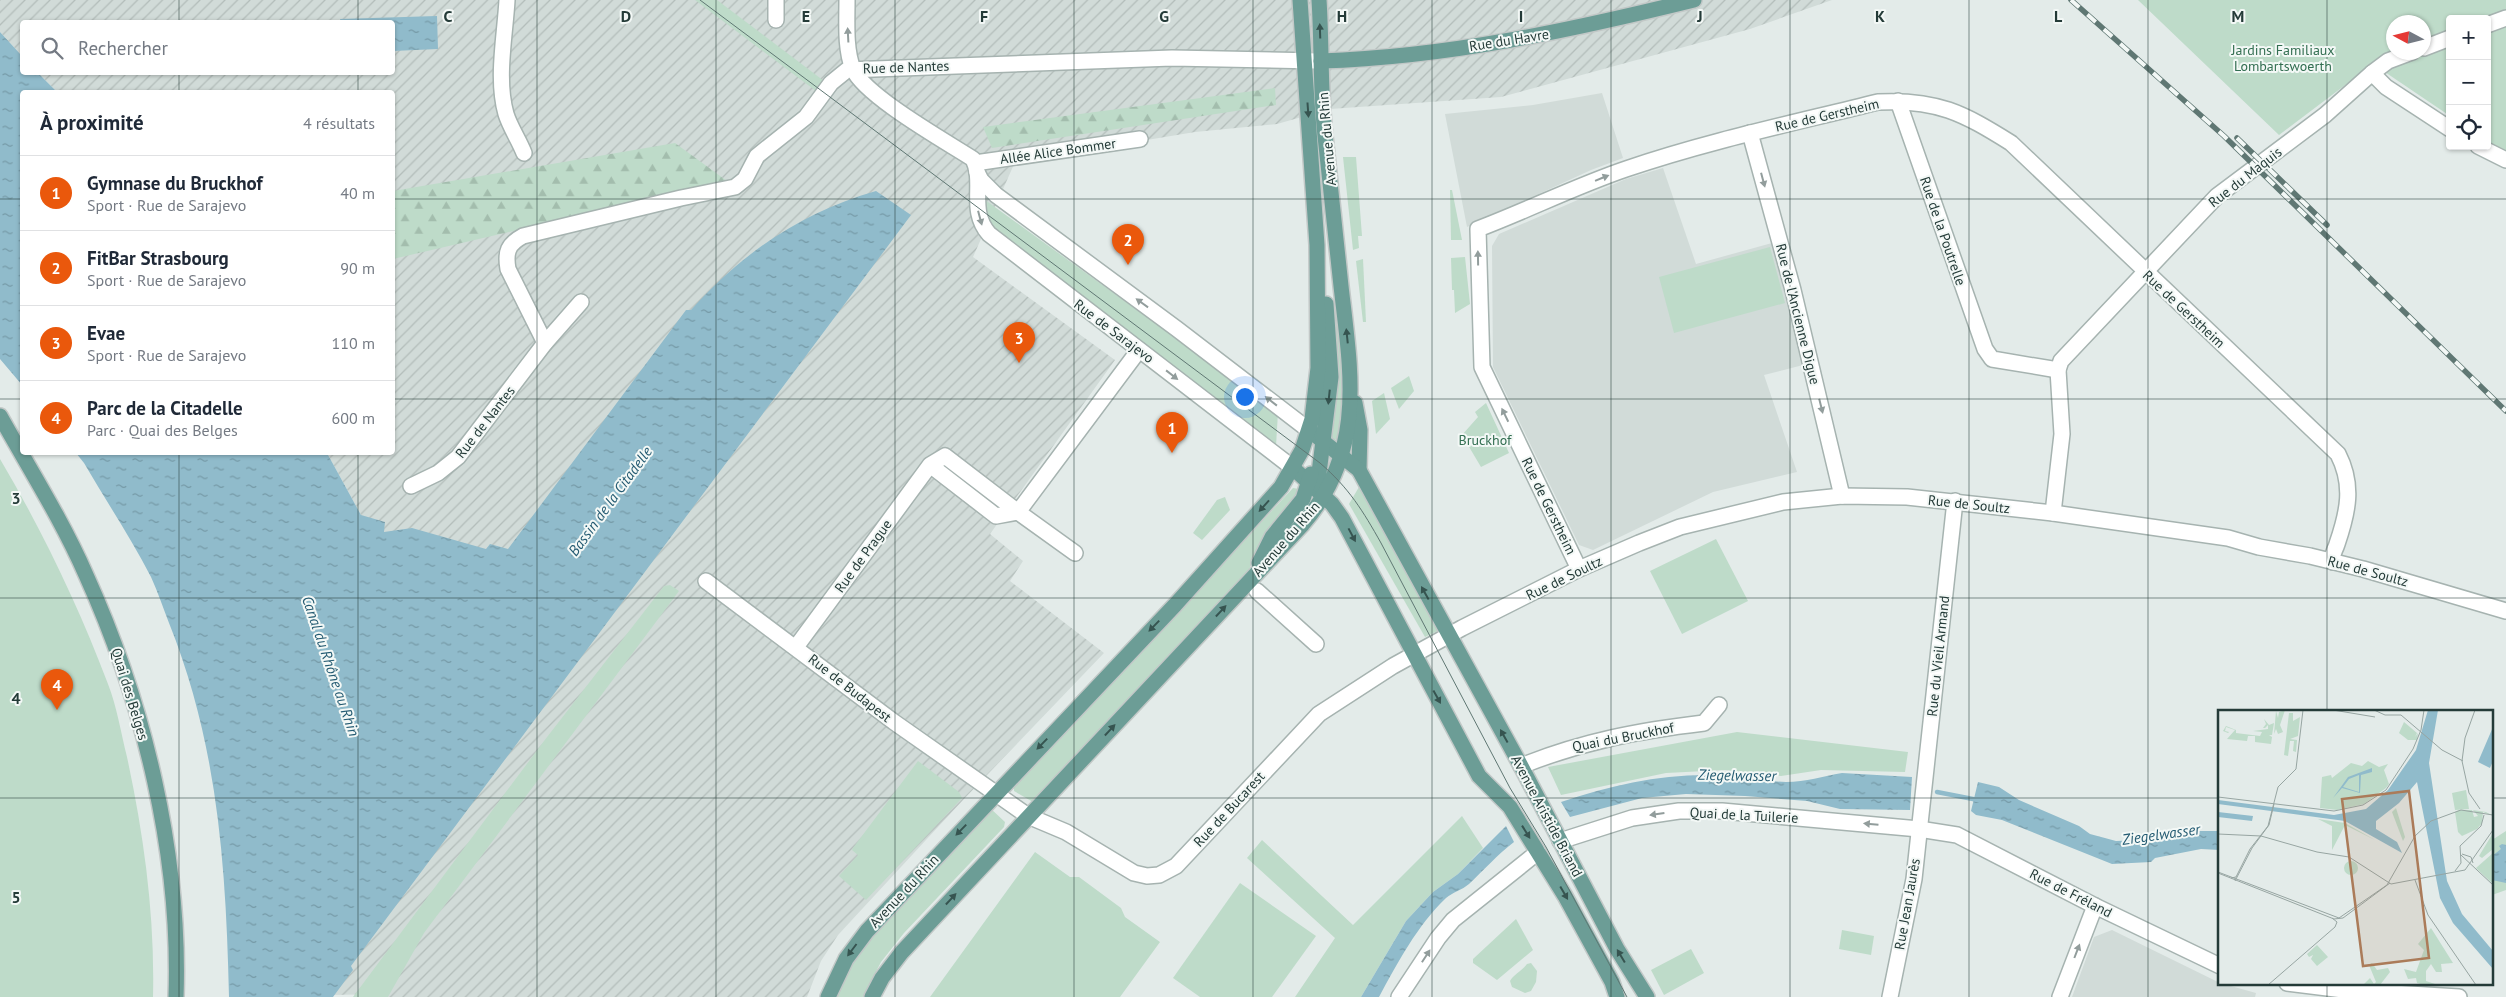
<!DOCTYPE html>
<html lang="fr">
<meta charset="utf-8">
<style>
:root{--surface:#fff;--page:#f2f2f3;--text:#1f2937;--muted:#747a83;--line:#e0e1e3;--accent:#ea580c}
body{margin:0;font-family:"PT Sans",sans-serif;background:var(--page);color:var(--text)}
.controls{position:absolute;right:15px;top:15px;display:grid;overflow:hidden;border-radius:5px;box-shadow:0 1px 4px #0004}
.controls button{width:45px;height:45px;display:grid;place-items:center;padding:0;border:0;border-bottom:1px solid var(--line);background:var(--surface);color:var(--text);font:25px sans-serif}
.compass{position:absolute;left:2386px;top:15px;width:45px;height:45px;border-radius:50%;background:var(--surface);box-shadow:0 1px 4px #0004;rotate:277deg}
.you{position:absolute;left:1244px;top:396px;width:18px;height:18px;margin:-12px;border:4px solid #fff;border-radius:50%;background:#1a73e8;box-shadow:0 0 0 8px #1a73e833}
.badge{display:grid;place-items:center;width:32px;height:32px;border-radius:50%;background:var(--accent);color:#fff;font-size:16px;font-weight:700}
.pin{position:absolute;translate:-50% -41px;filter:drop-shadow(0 1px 2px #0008)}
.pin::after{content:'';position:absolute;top:26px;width:18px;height:15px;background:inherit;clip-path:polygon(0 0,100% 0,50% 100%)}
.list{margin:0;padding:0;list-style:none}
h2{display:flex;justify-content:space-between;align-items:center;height:65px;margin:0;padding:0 20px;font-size:21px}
h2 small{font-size:16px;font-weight:400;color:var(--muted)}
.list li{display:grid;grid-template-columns:32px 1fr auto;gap:15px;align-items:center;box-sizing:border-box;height:75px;padding:0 20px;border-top:1px solid var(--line)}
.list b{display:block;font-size:19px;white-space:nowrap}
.list p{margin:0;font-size:16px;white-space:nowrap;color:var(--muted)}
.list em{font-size:16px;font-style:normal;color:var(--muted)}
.icon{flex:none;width:28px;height:28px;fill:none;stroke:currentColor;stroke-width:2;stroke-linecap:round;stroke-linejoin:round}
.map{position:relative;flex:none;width:2506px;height:997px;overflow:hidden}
.search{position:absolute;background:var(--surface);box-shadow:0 1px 4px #0004;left:20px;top:20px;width:375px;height:55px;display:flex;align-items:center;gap:12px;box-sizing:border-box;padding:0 18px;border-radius:5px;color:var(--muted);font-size:19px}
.panel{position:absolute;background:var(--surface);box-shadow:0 1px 4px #0004;left:20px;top:90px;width:375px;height:365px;border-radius:5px}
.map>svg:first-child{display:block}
.built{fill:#d1dbd8}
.industrial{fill:url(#industrial-furrows)}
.green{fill:#bedbc9;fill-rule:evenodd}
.forest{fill:url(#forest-firs)}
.water{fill:url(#water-ripples)}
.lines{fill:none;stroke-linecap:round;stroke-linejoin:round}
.stream{stroke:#90bbcb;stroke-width:4.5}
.minor-casing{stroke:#a6b3b0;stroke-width:18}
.major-casing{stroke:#c2c8c7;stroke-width:18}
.minor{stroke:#fff;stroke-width:15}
.major{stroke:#6c9d96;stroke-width:15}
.tram{stroke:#5f7773;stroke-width:1}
.rail-casing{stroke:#5f7773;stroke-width:5.5}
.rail{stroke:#f3f8f6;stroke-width:4;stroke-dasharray:11;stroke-linecap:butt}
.oneway{fill:#365450}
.oneway2{fill:#929d9c}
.grid{fill:none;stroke:#243b38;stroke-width:1;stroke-opacity:0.55}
.labels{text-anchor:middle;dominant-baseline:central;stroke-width:4;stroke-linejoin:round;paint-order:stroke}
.street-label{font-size:14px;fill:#243b38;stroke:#f3f8f6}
.park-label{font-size:14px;fill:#326e51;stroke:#f3f8f6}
.water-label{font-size:15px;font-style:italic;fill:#245b72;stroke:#f3f8f6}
.inset-road{fill:none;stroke:#97a5a2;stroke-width:1}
.view{fill:#ab7b59;fill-opacity:0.15;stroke:#ab7b59;stroke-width:2.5}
.inset-edge{fill:none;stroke:#243b38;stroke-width:2.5}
.grid-label{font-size:16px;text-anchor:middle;font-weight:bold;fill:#243b38;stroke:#f3f8f6;stroke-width:4;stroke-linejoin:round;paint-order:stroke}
</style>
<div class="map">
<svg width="2506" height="997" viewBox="0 0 2506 997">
<defs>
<pattern id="industrial-furrows" width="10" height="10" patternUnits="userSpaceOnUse" patternTransform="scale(1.25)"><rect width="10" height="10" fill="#d1dbd8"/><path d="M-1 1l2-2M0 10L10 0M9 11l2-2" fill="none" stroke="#b3bdba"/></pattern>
<pattern id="forest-firs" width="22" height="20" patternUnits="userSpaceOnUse" patternTransform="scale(1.25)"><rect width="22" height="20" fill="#bedbc9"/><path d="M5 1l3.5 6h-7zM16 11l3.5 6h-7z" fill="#a3bdad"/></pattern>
<pattern id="water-ripples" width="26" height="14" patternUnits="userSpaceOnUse" patternTransform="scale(1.25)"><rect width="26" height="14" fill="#90bbcb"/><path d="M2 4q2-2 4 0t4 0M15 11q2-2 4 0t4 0" fill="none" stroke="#7599a6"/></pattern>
</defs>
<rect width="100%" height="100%" fill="#e3ebe9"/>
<g class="built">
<path d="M1602,93L1623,158L1591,170L1467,227L1445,114L1533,105Z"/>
<path d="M1663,168L1696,264L1772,243L1803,365L1764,375L1797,472L1713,492L1593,550L1579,545L1493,367L1492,246L1499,234L1626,179Z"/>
<path d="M2112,930L2220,983L2256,993L2255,997H2072L2094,937Z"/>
</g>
<path class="industrial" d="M0,0H1832L1750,29L1501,97L1330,109L1277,124L1195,132L1015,162L973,257L1115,360L990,534L1023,561L1010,581L1104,653L963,800L838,935L821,961L807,997H385L381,994L333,995L361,515L327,453L392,452V92H57L38,73L392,72V22H22V56L0,32Z"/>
<g class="green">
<path d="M695,0H717L824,81L816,91Z"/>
<path d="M2138,0H2506V152L2487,141V19H2450V116L2373,64L2279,135ZM2394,22H2424V52H2394Z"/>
<path d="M1343,157H1356L1362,236H1358L1359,248L1353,250Z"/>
<path d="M1450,190H1452L1462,240H1451Z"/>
<path d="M981,197L1278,412L1276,446L987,228Z"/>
<path d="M1770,247L1785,303L1674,333L1659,277Z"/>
<path d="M1465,257L1470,304L1455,313L1454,290H1452L1451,258Z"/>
<path d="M1363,259L1366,322H1363L1356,261Z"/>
<path d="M1330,302H1334L1345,389L1338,440L1330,439Z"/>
<path d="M1409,376L1414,391L1399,409L1391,388Z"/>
<path d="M1384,393L1390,419L1376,434L1372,401Z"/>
<path d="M1486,403L1509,453L1481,467L1462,435L1478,417L1475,412Z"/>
<path d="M0,459C42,530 79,607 108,684C117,707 121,733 127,757C144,836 155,916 153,997H0Z"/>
<path d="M1359,487L1444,628L1425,637L1349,504Z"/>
<path d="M1293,488L1299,489L1300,493L1267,536L1247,573L1033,802L1014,791V787Z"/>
<path d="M1225,497L1230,510L1202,540L1193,533L1217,500Z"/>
<path d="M1716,539L1748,601L1682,634L1650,571Z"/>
<path d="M670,585L679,591L424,933L388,997H353L544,741L664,586Z"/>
<path d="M1737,732L1908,752L1905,772L1821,770L1781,776L1725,770L1666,773L1561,795L1548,767Z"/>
<path d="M918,761L959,792L962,798L866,900L839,876L858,855L852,850L853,848Z"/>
<path d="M990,808L1005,822L1004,827L904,933L881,962L863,997H835L845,975L871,935Z"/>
<path d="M1462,816L1483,848L1458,874L1433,892L1406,921L1361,997H1295L1335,938L1247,858L1262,840L1353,925Z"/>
<path d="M2506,831V890L2492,895V840Z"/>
<path d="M1035,852L1070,877H1079L1121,908L1125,917L1160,942L1120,997H930Z"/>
<path d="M1240,883L1316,936L1272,997H1200L1173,978Z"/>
<path d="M1516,919L1533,950L1497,980L1473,963V959Z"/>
<path d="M1842,930L1874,936L1871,955L1839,949Z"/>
<path d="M1691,949L1704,973L1664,995L1651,970Z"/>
<path d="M1531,963L1537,971L1536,982L1531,991L1525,993L1512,987L1510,981C1513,975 1522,971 1527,964Z"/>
</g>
<g class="forest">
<path d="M1275,88L1276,105L992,148L983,127Z"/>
<path d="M675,143L727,181L393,259V191Z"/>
</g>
<g class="water">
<path d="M437,16L438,49L393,51L392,22H341L340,19Z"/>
<path d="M0,32L22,56V72L38,73L57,92H22V385L0,359Z"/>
<path d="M876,191L911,215L351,966L353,970L333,997H229C226,867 218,745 169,623C163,608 158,592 151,577C131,538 106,501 84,463L76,453H327L361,515L385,522L384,532L412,528L486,549L490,544L508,549L686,310H691C742,253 802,212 876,191Z"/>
<path d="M1842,773L1912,777L1910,810L1840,809L1807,801L1745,796L1686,794L1642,798L1570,817L1561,802C1609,786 1656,775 1706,775C1733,775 1759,781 1786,782C1806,782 1823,776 1842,773Z"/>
<path d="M1978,782L1999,787L2019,800L2079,826L2090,834L2116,841L2164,839L2198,831H2220V850L2201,849L2155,858L2151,862L2112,864L2002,820L1976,815L1971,811Z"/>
<path d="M1506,826L1514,842C1497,855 1484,870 1469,884C1462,890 1453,892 1446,898C1417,926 1398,962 1379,997H1361L1406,921L1433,892L1458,874Z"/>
<path d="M2502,844L2506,845V883L2492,880V856L2501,849L2499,846Z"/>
</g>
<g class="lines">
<path class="stream" d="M1937,792L1978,800"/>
<g class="minor-casing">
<g id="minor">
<path d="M507,0C505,36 496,79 506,114C510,127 519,140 524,153"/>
<path d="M776,0V20"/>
<path d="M847,0C847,22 845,49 853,69C865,96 945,141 973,159C985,183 968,210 989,234L1293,468"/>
<path d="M2487,25L2506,18"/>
<path d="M2424,48L2450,38"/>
<path d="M2372,73L2386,87L2450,129"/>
<path d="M1898,101L1985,349L1992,359L2058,370"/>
<path d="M1750,133L1793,290L1842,496"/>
<path d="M2478,146L2506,160"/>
<path d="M975,163L1140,139"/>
<path d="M977,172L981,180L996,195L1177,329L1310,431"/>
<path d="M545,343L508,269C505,252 508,244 523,236L681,198L735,187L745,179L757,156L806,117L831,83L847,70L1172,58L1317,61"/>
<path d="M411,486L438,473L458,457L545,343L581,302"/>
<path d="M2053,513L2062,434L2058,370L2061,361L2217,196L2325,115L2372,73L2388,61L2412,52"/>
<path d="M1075,553L1018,512L1139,350"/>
<path d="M1579,569L1482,367L1478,229C1528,210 1576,186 1626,169C1708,141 1794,123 1878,102C1937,99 1963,113 2011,143L2338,454C2354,485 2348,512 2337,544C2335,551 2331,554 2333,562"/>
<path d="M706,581L894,722L1028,816L1066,832L1134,873L1147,876L1159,875L1176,866L1319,714L1393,666L1462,628L1579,569L1639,543L1680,527L1783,502L1842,496L1907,497L2053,513L2228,538L2259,547L2310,556L2363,569L2506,611"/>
<path d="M1257,591L1316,644"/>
<path d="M796,647L930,465L945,456L1018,512L996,516L930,465"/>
<path d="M1521,766C1584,741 1637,731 1704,723L1719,705"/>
<path d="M1560,841L1632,818L1679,811H1722L1919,829L1957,835L2095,906L2220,966"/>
<path d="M2287,983L2343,990L2459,997"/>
<path d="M1399,997L1438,938L1453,920L1538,852"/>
<path d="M1890,997L1914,879L1955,501"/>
<path d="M2060,997L2095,906"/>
</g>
</g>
<g class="major-casing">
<g id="major">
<path d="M1321,61C1448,57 1572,30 1694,0"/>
<path d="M1355,403L1360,430L1359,470"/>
<path d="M0,416C29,468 62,520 86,575C144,703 181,856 176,997"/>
<path d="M1310,431L1359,470L1521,766L1617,949L1647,997"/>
<path d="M1293,468L1332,504L1342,518L1479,776L1510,807L1565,896L1612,982L1617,997"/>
<path d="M1324,496L1319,473L1331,377L1326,304"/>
<path d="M1259,563L1272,537L1303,499L1311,474"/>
<path d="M828,997L846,959L867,931L1175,605L1281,487L1302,450L1312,419L1318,368L1317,245L1300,0"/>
<path d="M872,997L882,978L902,952L1303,524C1366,450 1351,374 1341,286C1336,236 1330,186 1325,136C1320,91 1322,45 1319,0"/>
</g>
</g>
<use href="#minor" class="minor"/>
<use href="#major" class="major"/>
<path class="tram" d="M700,0L1320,463C1349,488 1363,511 1381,543L1510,788L1546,847L1627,997"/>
<g class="rail-casing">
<g id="rail">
<path d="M2071,0L2224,136L2506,411"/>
<path d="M2237,138L2327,225"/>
</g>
</g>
<use href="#rail" class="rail"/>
</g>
<defs><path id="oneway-solid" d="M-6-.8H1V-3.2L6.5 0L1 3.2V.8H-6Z" transform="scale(1.25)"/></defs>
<g class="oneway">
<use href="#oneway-solid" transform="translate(1320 31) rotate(-92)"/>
<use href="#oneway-solid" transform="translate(1308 110) rotate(86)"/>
<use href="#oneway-solid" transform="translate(1347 336) rotate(-96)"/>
<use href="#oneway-solid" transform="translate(1329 397) rotate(96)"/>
<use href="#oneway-solid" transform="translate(1264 506) rotate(132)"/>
<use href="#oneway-solid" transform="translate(1352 535) rotate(62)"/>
<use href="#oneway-solid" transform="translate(1425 593) rotate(-119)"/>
<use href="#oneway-solid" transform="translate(1221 611) rotate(-47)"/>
<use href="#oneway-solid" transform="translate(1154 626) rotate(134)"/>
<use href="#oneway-solid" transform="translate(1437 697) rotate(61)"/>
<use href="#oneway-solid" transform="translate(1110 730) rotate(-47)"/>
<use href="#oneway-solid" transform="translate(1504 736) rotate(-119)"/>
<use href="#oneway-solid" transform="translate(1042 744) rotate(134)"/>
<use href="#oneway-solid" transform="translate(961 830) rotate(134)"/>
<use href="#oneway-solid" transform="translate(1526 832) rotate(58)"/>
<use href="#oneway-solid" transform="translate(1564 893) rotate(60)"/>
<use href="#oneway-solid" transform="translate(951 899) rotate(-47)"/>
<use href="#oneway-solid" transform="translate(852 950) rotate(127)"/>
<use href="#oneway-solid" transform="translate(1621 956) rotate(-121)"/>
</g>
<g class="oneway2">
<use href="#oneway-solid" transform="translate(848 35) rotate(-93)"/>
<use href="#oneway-solid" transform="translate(1602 178) rotate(-22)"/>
<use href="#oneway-solid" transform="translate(1763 180) rotate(75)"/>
<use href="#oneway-solid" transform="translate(980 218) rotate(75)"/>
<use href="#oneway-solid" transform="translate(1478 258) rotate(-91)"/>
<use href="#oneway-solid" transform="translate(1142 303) rotate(-144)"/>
<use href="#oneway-solid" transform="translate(1172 375) rotate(38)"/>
<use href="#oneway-solid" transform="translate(1271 401) rotate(-142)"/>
<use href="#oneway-solid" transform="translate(1821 406) rotate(76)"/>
<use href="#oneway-solid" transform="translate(1505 415) rotate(-116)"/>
<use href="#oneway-solid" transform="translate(1657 814) rotate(172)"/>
<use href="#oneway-solid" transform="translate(1871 824) rotate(-175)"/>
<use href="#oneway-solid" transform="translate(2077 951) rotate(-69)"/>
<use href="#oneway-solid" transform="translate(1426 956) rotate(-57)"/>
</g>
<path class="grid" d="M179,0V22M358,0V22M537,0V997M716,0V997M895,0V997M1074,0V997M1253,0V997M1432,0V997M1611,0V997M1790,0V997M1969,0V997M2148,0V997M2327,0V711M179,72V92M358,72V92M0,199H22M392,199H2506M0,399H22M392,399H2506M179,452V997M358,452V997M0,598H2506M0,798H2220M2492,798H2506M2327,983V997"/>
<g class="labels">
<g class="street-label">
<text transform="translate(1509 40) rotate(-9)">Rue du Havre</text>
<text transform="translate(906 67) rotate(-2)">Rue de Nantes</text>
<text transform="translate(1827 115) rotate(-13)">Rue de Gerstheim</text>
<text transform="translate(1327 139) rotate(-95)">Avenue du Rhin</text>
<text transform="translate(1058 151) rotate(-8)">Allée Alice Bommer</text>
<text transform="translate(2245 177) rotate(-38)">Rue du Maquis</text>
<text transform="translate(1943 231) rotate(71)">Rue de la Poutrelle</text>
<text transform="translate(2184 309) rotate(43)">Rue de Gerstheim</text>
<text transform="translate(1798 314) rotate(76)">Rue de l'Ancienne Digue</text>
<text transform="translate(1114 331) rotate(37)">Rue de Sarajevo</text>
<text transform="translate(485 422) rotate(-52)">Rue de Nantes</text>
<text transform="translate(1969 504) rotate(6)">Rue de Soultz</text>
<text transform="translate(1549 506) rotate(64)">Rue de Gerstheim</text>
<text transform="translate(1286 539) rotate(-49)">Avenue du Rhin</text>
<text transform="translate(863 556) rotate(-54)">Rue de Prague</text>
<text transform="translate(2368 571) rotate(15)">Rue de Soultz</text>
<text transform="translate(1564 578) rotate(-26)">Rue de Soultz</text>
<text transform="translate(1938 656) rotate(-84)">Rue du Vieil Armand</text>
<text transform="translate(850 688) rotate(38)">Rue de Budapest</text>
<text transform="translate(130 694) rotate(73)">Quai des Belges</text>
<text transform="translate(1623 737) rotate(-11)">Quai du Bruckhof</text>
<text transform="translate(1229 809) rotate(-47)">Rue de Bucarest</text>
<text transform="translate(1744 815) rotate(3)">Quai de la Tuilerie</text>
<text transform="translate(1547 816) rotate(62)">Avenue Aristide Briand</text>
<text transform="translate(904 891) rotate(-47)">Avenue du Rhin</text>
<text transform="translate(2071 893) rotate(27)">Rue de Fréland</text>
<text transform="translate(1907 904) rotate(-80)">Rue Jean Jaurès</text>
</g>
<g class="park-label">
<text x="2283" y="50">Jardins Familiaux<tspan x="2283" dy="16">Lombartswoerth</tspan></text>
<text x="1485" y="440">Bruckhof</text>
</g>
<g class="water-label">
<text transform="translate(610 501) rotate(-54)">Bassin de la Citadelle</text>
<text transform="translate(331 666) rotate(71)">Canal du Rhône au Rhin</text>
<text transform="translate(1737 775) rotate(1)">Ziegelwasser</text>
<text transform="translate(2161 834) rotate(-8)">Ziegelwasser</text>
</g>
</g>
<g transform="translate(2218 710)">
<rect width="275" height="275" fill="#e3ebe9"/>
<path d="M67,0L62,15L65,22L60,24L58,19L56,24L58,1L60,8L61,2ZM71,3H75V11L82,7L80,26L72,29L79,30L78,42L75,41L76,31H72L70,46L66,45ZM46,9L51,15L56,13L54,25H51L54,27L53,34L37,32V26H30L29,31L9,29L17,20L8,17L7,21L11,22L10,23L5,21L8,16L18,20V23L42,26L44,22L35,21L50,19V15L47,18H45L48,14ZM186,12L199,23L197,27L200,23L199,30H190L181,23ZM150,51L161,57L170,54L166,60L171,74L168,78L146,94L119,100L102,98L104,67L113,65L114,68L133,53L144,56ZM248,80L251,99L237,100L234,83ZM241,100H254L256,107L260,106L255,100L268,102L275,106L265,102L264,113L259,119L244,126L240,122L237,102ZM100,109L127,113L157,130L127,115L114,140V116ZM275,123V139L264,148L261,146ZM126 158a7 7 0 1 1 14 0a7 7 0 1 1-14 0ZM213,218L235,253L223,254L224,262H218L213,254L208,261V271L220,275H206L199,273L198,268L190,269L186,259L198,262L206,240L200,234ZM99,235L110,247L99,256L93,249L95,245L91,247L89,244ZM154,253L159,260L170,258L172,262L162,275H145L152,268L156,274L158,272L151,255Z" fill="#bedbc9"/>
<path d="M178,98L187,127L185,131L174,102ZM275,143V174L258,158Z" fill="#bedbc9"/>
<path d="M210,0H220L211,53L229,171L244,204L275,241V259L235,213L222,188L199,72L181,93L158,111V119L179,132L184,143L127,111L0,94V90L116,105L148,99L170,80L198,40ZM275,17V51L272,58L260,52ZM154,58V62L143,65L142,83L124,78L115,88L130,67ZM141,65V82L125,77L131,69ZM0,102L35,106L34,111L0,107Z" fill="#90bbcb" fill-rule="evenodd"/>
<path class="inset-road" d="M115,0L157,7M156,0L167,5H183L224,40L245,51M257,0L247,28L244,51L251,83L262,99M0,87L116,101L145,95L168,80L195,39L203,20L206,0M0,124L43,126L99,142L131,147L173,174L247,160L275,120M244,144L253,147L255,153M243,145L275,175M237,161L243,153L242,136L263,116L266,105M0,162L121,208L169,175L197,126L213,111L243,100L275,105M0,163L116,209L125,208L172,173M13,168L18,167L32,139L50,116L60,77L78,59L85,0M197,170L210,205L258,275M17,171L34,138L51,115L56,94M50,275L117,217L119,212L114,208"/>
<path class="view" d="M191,81L211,248L145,256L124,89Z"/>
<rect width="275" height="275" class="inset-edge"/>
</g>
<g class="grid-label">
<text x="448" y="22">C</text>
<text x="626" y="22">D</text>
<text x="806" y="22">E</text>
<text x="984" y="22">F</text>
<text x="1164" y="22">G</text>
<text x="1342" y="22">H</text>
<text x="1521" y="22">I</text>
<text x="1700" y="22">J</text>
<text x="1880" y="22">K</text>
<text x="2058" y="22">L</text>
<text x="2238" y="22">M</text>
<text x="16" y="504">3</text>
<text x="16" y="704">4</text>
<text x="16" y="903">5</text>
</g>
</svg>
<div class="controls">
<button>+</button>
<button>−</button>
<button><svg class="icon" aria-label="locate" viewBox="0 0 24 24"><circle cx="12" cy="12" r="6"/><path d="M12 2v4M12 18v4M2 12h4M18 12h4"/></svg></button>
</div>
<svg class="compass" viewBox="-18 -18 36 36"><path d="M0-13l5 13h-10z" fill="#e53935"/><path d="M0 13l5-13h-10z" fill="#747a83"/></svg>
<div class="you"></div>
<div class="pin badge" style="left:1172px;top:453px">1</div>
<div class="pin badge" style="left:1128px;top:265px">2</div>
<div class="pin badge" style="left:1019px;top:363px">3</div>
<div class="pin badge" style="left:57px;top:710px">4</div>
<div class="search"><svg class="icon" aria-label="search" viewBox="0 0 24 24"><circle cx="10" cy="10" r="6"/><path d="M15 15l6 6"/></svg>Rechercher</div>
<section class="panel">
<h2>À proximité<small>4 résultats</small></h2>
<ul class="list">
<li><span class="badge">1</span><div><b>Gymnase du Bruckhof</b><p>Sport · Rue de Sarajevo</p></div><em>40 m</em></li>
<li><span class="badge">2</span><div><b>FitBar Strasbourg</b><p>Sport · Rue de Sarajevo</p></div><em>90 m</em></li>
<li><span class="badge">3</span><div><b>Evae</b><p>Sport · Rue de Sarajevo</p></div><em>110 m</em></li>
<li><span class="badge">4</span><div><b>Parc de la Citadelle</b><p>Parc · Quai des Belges</p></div><em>600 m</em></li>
</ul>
</section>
</div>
